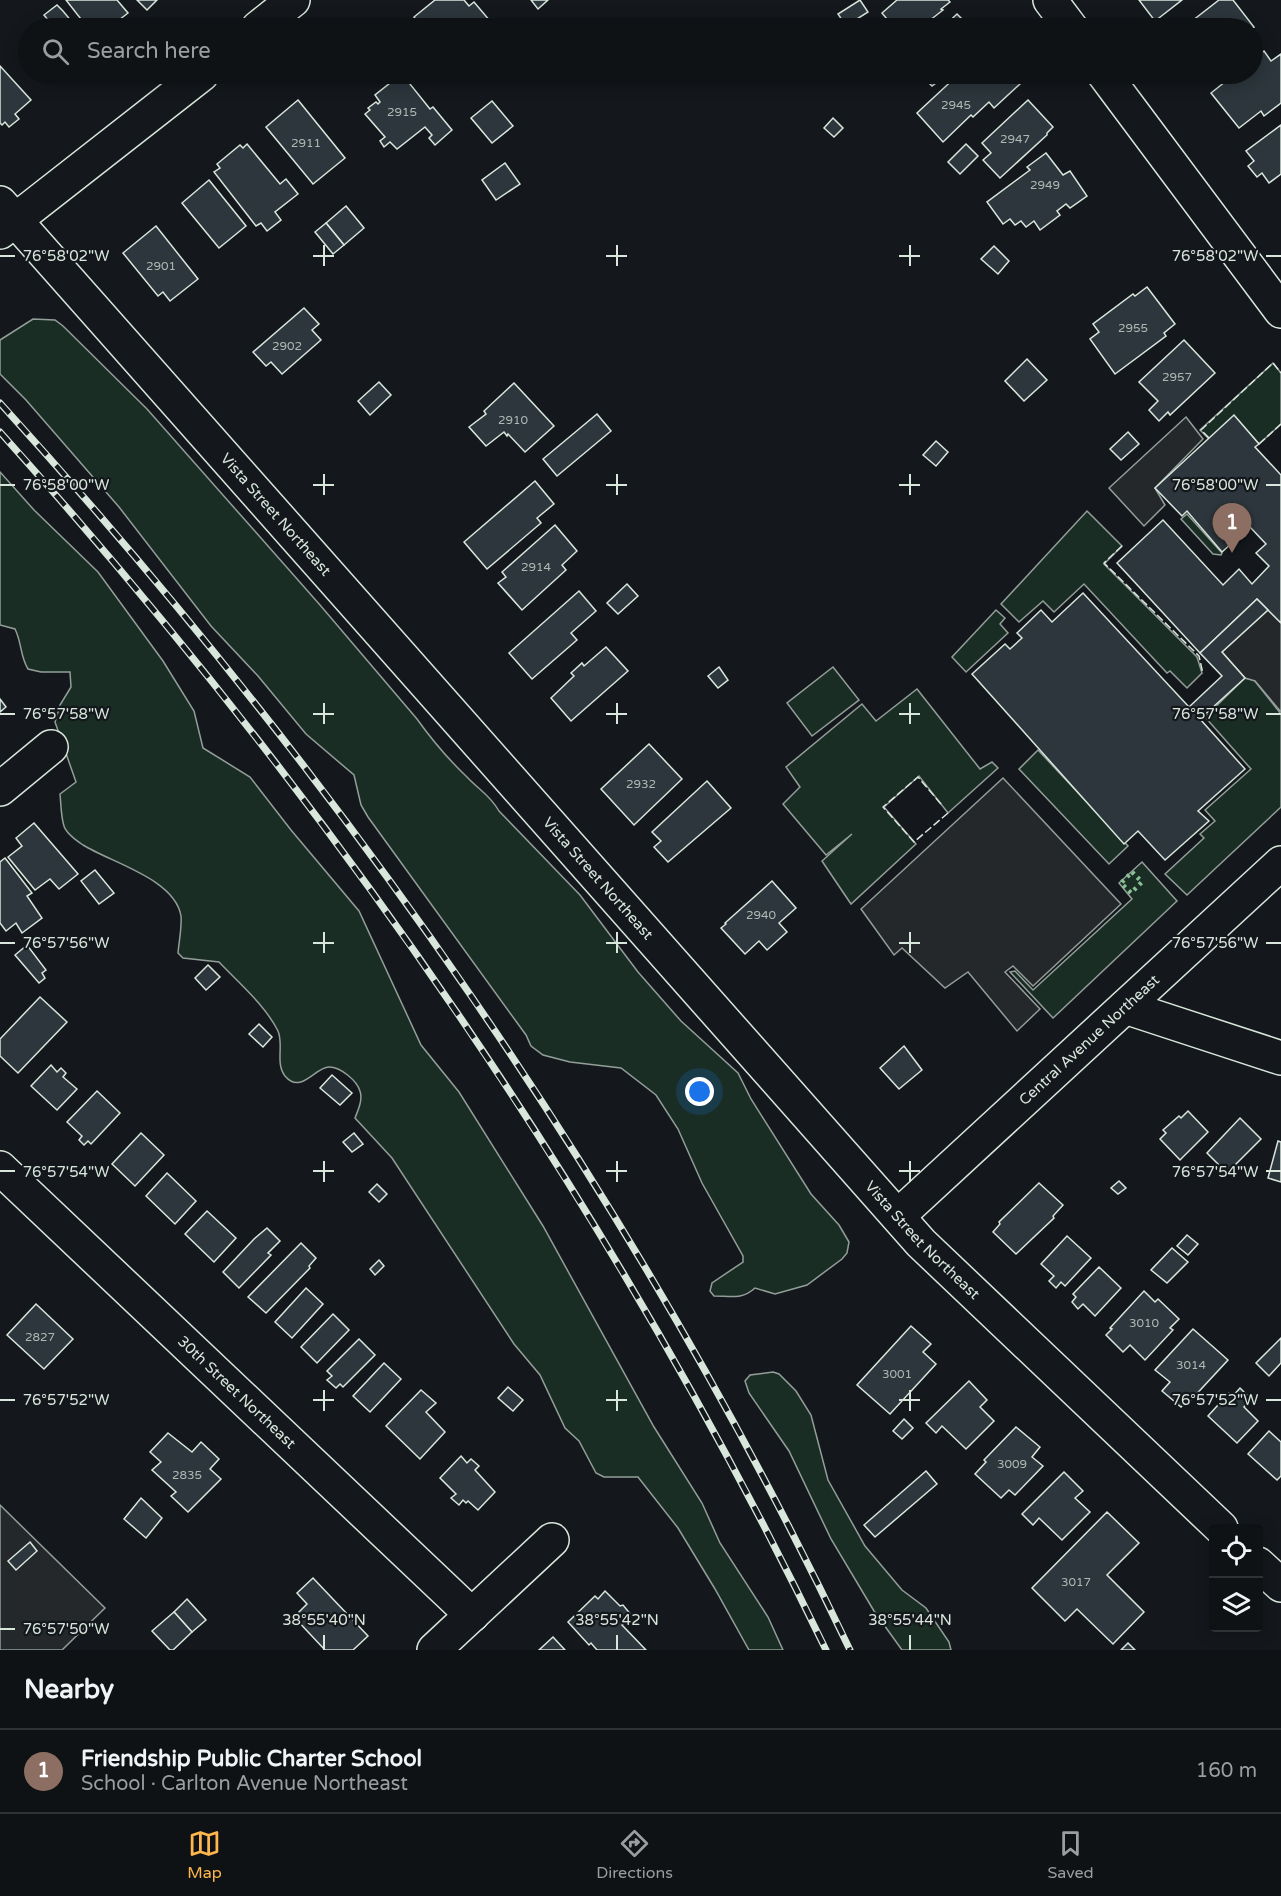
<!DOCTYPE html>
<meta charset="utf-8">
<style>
:root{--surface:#0f1215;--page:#181b1e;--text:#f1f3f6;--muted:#9b9ea0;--line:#2f3234;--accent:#ffb74d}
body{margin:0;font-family:"Varela Round",sans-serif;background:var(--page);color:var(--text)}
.controls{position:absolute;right:18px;bottom:18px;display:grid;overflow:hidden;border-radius:6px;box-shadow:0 3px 15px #0003}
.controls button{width:54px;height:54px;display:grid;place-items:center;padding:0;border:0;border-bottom:2px solid var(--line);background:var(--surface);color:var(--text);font:30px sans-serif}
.you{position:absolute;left:700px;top:1092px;width:21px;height:21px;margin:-15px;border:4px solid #fff;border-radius:50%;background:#1a73e8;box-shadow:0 0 0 9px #1a73e833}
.badge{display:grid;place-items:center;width:39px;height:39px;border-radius:50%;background:var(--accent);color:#fff;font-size:20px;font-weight:700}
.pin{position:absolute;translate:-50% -50px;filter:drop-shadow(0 2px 3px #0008)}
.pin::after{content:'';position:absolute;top:32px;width:21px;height:18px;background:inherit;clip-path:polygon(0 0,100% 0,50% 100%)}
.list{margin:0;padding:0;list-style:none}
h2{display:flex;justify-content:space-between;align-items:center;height:78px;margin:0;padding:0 24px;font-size:26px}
h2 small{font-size:20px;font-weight:400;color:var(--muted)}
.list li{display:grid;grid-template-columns:39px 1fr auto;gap:18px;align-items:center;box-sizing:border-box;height:84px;padding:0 24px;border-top:2px solid var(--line)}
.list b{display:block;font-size:22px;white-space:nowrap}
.list p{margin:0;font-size:20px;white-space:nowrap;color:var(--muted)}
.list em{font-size:20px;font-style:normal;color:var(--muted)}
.icon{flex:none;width:33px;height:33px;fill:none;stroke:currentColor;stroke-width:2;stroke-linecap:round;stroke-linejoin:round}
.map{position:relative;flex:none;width:1281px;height:1650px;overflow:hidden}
.search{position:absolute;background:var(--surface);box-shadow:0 3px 15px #0003;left:18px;right:18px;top:18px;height:66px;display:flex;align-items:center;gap:15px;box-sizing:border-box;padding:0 21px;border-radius:33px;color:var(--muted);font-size:22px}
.sheet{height:162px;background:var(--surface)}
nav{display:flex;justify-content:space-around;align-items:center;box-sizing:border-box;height:84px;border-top:2px solid var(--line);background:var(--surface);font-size:16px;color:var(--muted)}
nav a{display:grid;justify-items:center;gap:3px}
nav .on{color:var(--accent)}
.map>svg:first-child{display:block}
.green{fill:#1a2d24;stroke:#939e99;stroke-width:1.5}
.parking{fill:#24282b;stroke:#939e99;stroke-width:1.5}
.building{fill:#2c363c;stroke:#d8e6dc;stroke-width:1.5}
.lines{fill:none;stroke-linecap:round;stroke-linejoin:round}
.minor-casing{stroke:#d8e6dc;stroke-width:36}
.major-casing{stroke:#d8e6dc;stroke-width:36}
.minor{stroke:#14181c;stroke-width:33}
.major{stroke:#14181c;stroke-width:33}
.rail-casing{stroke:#d8e6dc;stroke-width:7}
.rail{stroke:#14181c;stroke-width:4.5;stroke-dasharray:14;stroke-linecap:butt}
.hedge{stroke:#8ac095;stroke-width:4.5;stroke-dasharray:3 4.5;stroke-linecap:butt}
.fence{stroke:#d8e6dc;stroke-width:1.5;stroke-dasharray:8 3;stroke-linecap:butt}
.ticks{fill:none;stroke:#d8e6dc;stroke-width:2}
.labels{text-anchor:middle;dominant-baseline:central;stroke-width:4.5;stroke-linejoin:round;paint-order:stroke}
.number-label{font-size:12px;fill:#adbab4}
.street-label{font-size:15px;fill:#d8e6dc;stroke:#14181c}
.ticks-label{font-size:15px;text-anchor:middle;fill:#d8e6dc;stroke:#14181c;stroke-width:4.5;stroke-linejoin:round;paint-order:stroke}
</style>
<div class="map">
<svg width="1281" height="1650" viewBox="0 0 1281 1650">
<rect width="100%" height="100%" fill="#14181c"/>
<g class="green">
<path d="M33,319L55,320L63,326L147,409L320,605L417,719C432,740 448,759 467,777C479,790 490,795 499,811L580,895L638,972L681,1021L738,1073L751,1099L811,1194L839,1225L849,1242L847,1253L842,1259L807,1285L775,1294L755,1288C742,1300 731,1296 714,1296L710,1291L712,1283L743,1262V1256L702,1183L678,1129L656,1095L621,1068L570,1062L543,1055L531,1046L526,1035L368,817L361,805L354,775L306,734L258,676L211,626L119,507L26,400L0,374V340Z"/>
<path d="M1273,363L1281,373V424L1259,444L1234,416L1209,439L1200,430Z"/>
<path d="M0,472L34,510L98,572L163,661L194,711L203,748L250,777L291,830L359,911L421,1045L459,1092L543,1226L654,1427L702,1503L720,1543L768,1617L783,1650H749L715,1589L678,1528L638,1477H604L596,1473L579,1441L565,1428L540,1375L514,1344L392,1158L355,1118C358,1110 363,1100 360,1091C357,1081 341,1067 329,1067C315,1067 301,1095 285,1076C275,1063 284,1045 278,1031C265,1005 239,983 219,962L183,958L178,953C179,941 182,927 181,916C175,879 112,863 83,845C77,841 66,833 64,826C61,817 61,804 60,794L76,782L55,722L60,705L71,687L70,672H41L28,669C20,656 22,643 15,629L0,625Z"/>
<path d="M1087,511L1122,546L1104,564L1197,657L1202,673L1187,688L1170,671L1167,673L1084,584L1054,612L1043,601L1019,622L1001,604Z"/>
<path d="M1187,514L1222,553L1221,555L1213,554L1181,519Z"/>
<path d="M996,610L1005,618L1000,624L1008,633L966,672L952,657Z"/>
<path d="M833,667L859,700L812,736L787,703Z"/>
<path d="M1245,678L1254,680L1281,714V807L1187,895L1165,874L1204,838L1200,834L1215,821L1205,810L1251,769L1205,717Z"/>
<path d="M917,689L980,769L992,762L998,768L948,813L919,776L884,807L916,844L851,904L822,861L852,834L826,855L783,804L800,787L786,767L862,704L876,721Z"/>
<path d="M1038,750L1128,846L1109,864L1019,769Z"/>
<path d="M1142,862L1177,901L1053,1018L1010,972L1015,971L1033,990L1132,899L1119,883Z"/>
<path d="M773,1372L779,1374L796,1391L811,1415L828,1480L865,1546L902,1590L926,1608L949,1642L951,1650H902L874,1611L831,1539L789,1451L749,1393L745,1381L750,1375Z"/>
</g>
<g class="parking">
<path d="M1186,417L1203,439L1155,488L1165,505L1144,526L1109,488Z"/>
<path d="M1268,610L1281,623V712L1255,681L1245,678L1222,652Z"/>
<path d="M1003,778L1121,904L1033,986L1013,966L1005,972L1040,1009L1017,1031L968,972L945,988L902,948L894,955L861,909Z"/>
<path d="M0,1505L105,1608L62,1650H0Z"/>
</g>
<g class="building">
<path d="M66,0H117L128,13L114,24L117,28H88Z"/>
<path d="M137,0H157L147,10Z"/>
<path d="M435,0H464L469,6L474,2L496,28H423L414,17Z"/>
<path d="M531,0H548L538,9Z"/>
<path d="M860,0L868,12L846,26L838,14Z"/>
<path d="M897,0H948L950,2L941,9L943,10L920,28H888L892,25L882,13Z"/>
<path d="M1139,0H1182L1155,21Z"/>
<path d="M1219,0H1233L1254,27L1251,28H1183Z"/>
<path d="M57,5L63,11L77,28H39L49,21L44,15Z"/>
<path d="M957,14L971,28H942Z"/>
<path d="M1264,51L1271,61L1281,54V103L1264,116L1261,111L1239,128L1211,93L1235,74H1252V60Z"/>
<path d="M0,66L31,100L15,114L19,119L9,127L5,122L2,125L0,123Z"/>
<path d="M920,74H948L932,86Z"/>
<path d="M959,74H1010L1020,84L994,108L989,102L973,117L971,115L943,142L917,113Z"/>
<path d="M399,76L404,81L406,79L430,109L433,107L452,130L435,145L429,138L432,135L425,127L397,149L390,142L384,147L380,141L385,137L365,114L370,110L368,108L376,102L378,104L380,102L375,95Z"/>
<path d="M298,100L345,158L313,184L266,127Z"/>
<path d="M1028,100L1053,127L1047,133V135L1000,178L983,160L991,153L982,143Z"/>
<path d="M492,101L513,126L492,143L471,118Z"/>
<path d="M833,118L843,128L834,137L824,128Z"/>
<path d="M1281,125V174L1269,183L1262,173L1257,177L1248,166L1254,161L1246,151Z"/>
<path d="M247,144L280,184L286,179L298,194L275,212L281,220L267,231L261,223L256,226L214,172L220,168L217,164L240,145L243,148Z"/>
<path d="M966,144L978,156L960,174L948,162Z"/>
<path d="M1046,153L1063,175L1070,171L1087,196L1070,208L1066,204L1057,211L1060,215L1040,230L1034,221L1026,227L1021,221L1015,225L1010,219L1003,224L987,202L1030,170L1027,167Z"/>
<path d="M505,163L520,184L496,200L482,180Z"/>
<path d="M209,180L246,226L219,248L182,203Z"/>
<path d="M346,206L364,228L344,245L326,223Z"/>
<path d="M326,223L344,245L333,254L315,232Z"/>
<path d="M156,226L198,279L170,301L163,292L158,296L123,253Z"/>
<path d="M994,246L1009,261L998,274L981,259Z"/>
<path d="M1147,287L1175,324L1164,333L1166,336L1115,374L1090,339L1099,332L1093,324L1133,294L1135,296Z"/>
<path d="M304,308L319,324L312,330L321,340L282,374L271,362L266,366L253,352Z"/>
<path d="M1184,340L1215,373L1170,415L1168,412L1159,421L1149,410L1158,401L1139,382Z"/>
<path d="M1027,359L1047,380L1024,401L1005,381Z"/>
<path d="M379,382L391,395L370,415L358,401Z"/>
<path d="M514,383L554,426L525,452L508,434L507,436L504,432L486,446L469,427L486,414L484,411Z"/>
<path d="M597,414L611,431L557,476L543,459Z"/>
<path d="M1234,415L1259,444L1255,447L1281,475V623L1257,599L1200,653L1117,563L1163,520L1223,585L1239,569L1252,584L1269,566L1256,553L1266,544L1250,527L1222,552L1187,511L1182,516L1155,488Z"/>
<path d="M1128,432L1139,444L1121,460L1110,449Z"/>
<path d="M936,441L948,452L936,466L923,455Z"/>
<path d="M535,481L554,504L537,518L541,523L487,569L464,542Z"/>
<path d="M555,525L577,551L562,565L566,570L522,610L498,583L506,577L502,572Z"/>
<path d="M627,584L638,596L618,614L607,603Z"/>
<path d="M579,591L596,611L571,633L577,640L532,679L509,653Z"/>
<path d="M1083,593L1189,707L1222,676L1200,653L1257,599L1268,610L1222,652L1245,678L1200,719L1245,769L1198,811L1209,821L1165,860L1138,831L1124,844L972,674L1005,644L1010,649L1022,638L1017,633L1041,610L1052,622Z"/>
<path d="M606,647L628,671L571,721L551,698L574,676L571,673L582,663L584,666Z"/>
<path d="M719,667L728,680L718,688L708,676Z"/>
<path d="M0,699L6,707L0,712Z"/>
<path d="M649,744L682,779L634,825L601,789Z"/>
<path d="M707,781L731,808L668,862L654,847L661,841L652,832Z"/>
<path d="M34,823L78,874L59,889L50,879L35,890L8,857L22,846L16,838Z"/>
<path d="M5,858L32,893L27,896L42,918L22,933L16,923L6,931L0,923V862Z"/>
<path d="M95,870L114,893L99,904L81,881Z"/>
<path d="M772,881L796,908L779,923L787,932L767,950L759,941L745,954L721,928L726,924L725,923Z"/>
<path d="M27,945L46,970L42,973L45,978L39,983L15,955Z"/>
<path d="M208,965L220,977L206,990L195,978Z"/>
<path d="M40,997L67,1022L18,1073L0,1056V1039Z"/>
<path d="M259,1024L272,1037L263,1047L249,1034Z"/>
<path d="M904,1046L922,1070L899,1089L880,1068Z"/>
<path d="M51,1065L57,1072L61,1068L66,1073L63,1077L77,1089L57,1110L31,1086Z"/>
<path d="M332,1075L352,1093L340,1105L320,1088Z"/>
<path d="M97,1091L120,1113L91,1144L88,1141L84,1145L79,1140L82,1136L67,1122Z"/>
<path d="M1188,1111L1208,1132L1180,1160L1160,1139L1166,1133L1163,1130L1179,1116L1181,1118Z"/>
<path d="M1240,1118L1261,1139L1227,1173L1207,1153Z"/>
<path d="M141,1133L164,1155L135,1186L112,1164Z"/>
<path d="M354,1133L363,1144L352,1152L343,1142Z"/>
<path d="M1278,1141L1281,1142V1182L1268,1178Z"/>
<path d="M167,1173L196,1201L175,1224L146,1196Z"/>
<path d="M1119,1181L1126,1188L1118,1194L1111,1188Z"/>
<path d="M1039,1183L1063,1205L1053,1216L1054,1218L1016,1254L993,1232L1000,1224L999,1222Z"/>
<path d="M377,1184L387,1194L379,1202L369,1192Z"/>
<path d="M207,1211L236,1238L214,1262L185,1234Z"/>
<path d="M267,1228L280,1241L268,1253L271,1255L239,1288L223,1272L254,1239Z"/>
<path d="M1187,1235L1198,1244L1188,1255L1177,1246Z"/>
<path d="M1067,1236L1091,1258L1065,1286L1061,1282L1056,1288L1049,1281L1054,1276L1041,1264Z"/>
<path d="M301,1243L316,1258L309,1266L310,1268L266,1313L248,1297Z"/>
<path d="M1172,1248L1188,1262L1167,1283L1151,1270Z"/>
<path d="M379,1260L384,1266L375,1275L370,1269Z"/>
<path d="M1099,1267L1121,1288L1095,1316L1083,1304L1078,1309L1072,1302L1076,1297L1073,1294Z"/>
<path d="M306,1288L323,1304L292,1338L275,1322Z"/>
<path d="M1144,1291L1155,1302L1158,1299L1179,1319L1170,1328L1173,1330L1145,1360L1130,1345L1123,1352L1106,1335L1112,1329L1110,1328Z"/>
<path d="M36,1304L73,1339L44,1369L7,1335Z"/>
<path d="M333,1314L349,1330L317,1363L301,1347Z"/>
<path d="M911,1326L931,1344L923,1352L936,1364L890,1414L857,1385Z"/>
<path d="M1193,1329L1228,1360L1190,1401L1188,1400L1181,1407L1162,1391L1170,1382L1155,1370Z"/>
<path d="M1281,1338V1363L1269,1376L1256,1363Z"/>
<path d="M359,1339L375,1355L343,1387L340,1384L336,1388L327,1380L332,1376L327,1371Z"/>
<path d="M384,1363L401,1379L370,1412L353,1396Z"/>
<path d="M969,1381L987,1400L980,1407L994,1421L966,1449L942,1426L936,1433L926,1423Z"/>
<path d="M508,1387L523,1400L513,1411L498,1398Z"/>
<path d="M1240,1388L1251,1399L1244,1407L1258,1421L1237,1443L1208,1416L1229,1393L1232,1397Z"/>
<path d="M421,1390L436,1403L426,1412L445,1432L420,1459L386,1426Z"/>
<path d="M904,1419L913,1428L902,1439L893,1431Z"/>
<path d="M1016,1427L1040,1447L1032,1457L1043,1466L1015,1495L1009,1490L1001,1498L975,1474L986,1462L984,1460Z"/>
<path d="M1269,1431L1281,1442V1476L1277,1480L1248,1454Z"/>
<path d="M168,1433L192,1452L201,1442L219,1459L210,1469L221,1479L188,1512L171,1496L176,1492L152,1470L161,1462L150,1452Z"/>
<path d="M461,1456L467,1463L471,1459L479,1466L475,1470L495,1492L478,1510L468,1501L466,1503L463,1500L459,1505L451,1498L456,1494L440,1478Z"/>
<path d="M926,1471L937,1484L875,1537L864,1525Z"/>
<path d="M1064,1472L1083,1491L1075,1498L1090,1512L1062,1540L1039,1518L1033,1525L1022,1514Z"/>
<path d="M141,1498L162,1518L146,1538L124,1519Z"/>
<path d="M1107,1512L1139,1543L1107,1575L1144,1612L1113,1644L1077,1609L1065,1621L1032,1588Z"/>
<path d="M30,1542L37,1551L16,1570L8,1561Z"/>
<path d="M313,1578L368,1636L353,1650H325L294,1617L307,1604L297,1593Z"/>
<path d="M605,1591L620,1606L623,1605L632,1616L622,1625L646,1650H597L591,1643L589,1645L568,1622L595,1596L598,1599Z"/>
<path d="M187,1599L206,1620L192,1632L174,1612Z"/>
<path d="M174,1612L192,1632L173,1650H170L152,1631Z"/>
<path d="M553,1637L565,1650H539Z"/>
<path d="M1128,1643L1135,1650H1121Z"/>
</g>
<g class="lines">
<g class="minor-casing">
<g id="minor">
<path d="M1050,0L1071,28"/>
<path d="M1104,74L1281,311"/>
<path id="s1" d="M0,203L921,1243L1221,1528"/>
<path d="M0,789L51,747"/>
<path d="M1125,1007L1281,1058"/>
<path id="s2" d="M0,1168L472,1615"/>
<path id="s3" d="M898,1216L1281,863"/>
<path d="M1258,1564L1281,1585"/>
<path d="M434,1650L552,1540"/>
</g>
</g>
<g class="major-casing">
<g id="major">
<path d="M258,28L293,0"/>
<path d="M0,232L202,74"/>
</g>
</g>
<use href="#minor" class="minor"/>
<use href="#major" class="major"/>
<g class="rail-casing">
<g id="rail">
<path d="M0,403C339,776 633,1194 850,1650"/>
<path d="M0,432C329,798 612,1206 826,1650"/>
</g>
</g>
<use href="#rail" class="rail"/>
<path class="hedge" d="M1132,872L1142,882L1131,893L1121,883Z"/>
<g class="fence">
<path d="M1209,438L1201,430L1273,363L1281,373"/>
<path d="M1259,444L1281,424"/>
<path d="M1122,546L1104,563L1199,656L1203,674"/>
<path d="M941,804L918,777L883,807L914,842L948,813"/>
</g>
</g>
<path class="ticks" d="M324,245V266M617,245V266M910,245V266M0,256H15M313,256H334M606,256H627M899,256H920M1266,256H1281M324,474V495M617,474V495M910,474V495M0,485H15M313,485H334M606,485H627M899,485H920M1266,485H1281M324,703V724M617,703V724M910,703V724M0,714H15M313,714H334M606,714H627M899,714H920M1266,714H1281M324,932V953M617,932V953M910,932V953M0,943H15M313,943H334M606,943H627M899,943H920M1266,943H1281M324,1161V1182M617,1161V1182M910,1161V1182M0,1171H15M313,1171H334M606,1171H627M899,1171H920M1266,1171H1281M324,1390V1411M617,1390V1411M910,1390V1411M0,1400H15M313,1400H334M606,1400H627M899,1400H920M1266,1400H1281M0,1629H15M324,1635V1650M617,1635V1650M910,1635V1650"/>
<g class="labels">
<g class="number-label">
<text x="956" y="105">2945</text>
<text x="402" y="112">2915</text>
<text x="1015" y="139">2947</text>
<text x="306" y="143">2911</text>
<text x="1045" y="185">2949</text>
<text x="161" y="266">2901</text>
<text x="1133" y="328">2955</text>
<text x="287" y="346">2902</text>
<text x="1177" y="377">2957</text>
<text x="513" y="420">2910</text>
<text x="536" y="567">2914</text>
<text x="641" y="784">2932</text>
<text x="761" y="915">2940</text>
<text x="1144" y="1323">3010</text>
<text x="40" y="1337">2827</text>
<text x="1191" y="1365">3014</text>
<text x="897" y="1374">3001</text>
<text x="1012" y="1464">3009</text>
<text x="187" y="1475">2835</text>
<text x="1076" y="1582">3017</text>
</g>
<g class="street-label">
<text stroke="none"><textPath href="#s1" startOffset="416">Vista Street Northeast</textPath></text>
<text stroke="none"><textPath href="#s1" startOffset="902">Vista Street Northeast</textPath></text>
<text stroke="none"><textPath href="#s3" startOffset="260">Central Avenue Northeast</textPath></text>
<text stroke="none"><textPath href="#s1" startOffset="1388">Vista Street Northeast</textPath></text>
<text stroke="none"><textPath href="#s2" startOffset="326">30th Street Northeast</textPath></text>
</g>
</g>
<g class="ticks-label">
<text x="1215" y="261">76°58'02"W</text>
<text x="66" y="261">76°58'02"W</text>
<text x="1215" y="490">76°58'00"W</text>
<text x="66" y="490">76°58'00"W</text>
<text x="1215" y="719">76°57'58"W</text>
<text x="66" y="719">76°57'58"W</text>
<text x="66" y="948">76°57'56"W</text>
<text x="1215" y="948">76°57'56"W</text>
<text x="66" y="1177">76°57'54"W</text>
<text x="1215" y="1177">76°57'54"W</text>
<text x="66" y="1405">76°57'52"W</text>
<text x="1215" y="1405">76°57'52"W</text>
<text x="324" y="1625">38°55'40"N</text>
<text x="617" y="1625">38°55'42"N</text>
<text x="910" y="1625">38°55'44"N</text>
<text x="66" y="1634">76°57'50"W</text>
</g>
</svg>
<div class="controls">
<button><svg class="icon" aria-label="locate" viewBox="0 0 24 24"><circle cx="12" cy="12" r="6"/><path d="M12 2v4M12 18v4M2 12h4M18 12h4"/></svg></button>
<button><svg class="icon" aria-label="layers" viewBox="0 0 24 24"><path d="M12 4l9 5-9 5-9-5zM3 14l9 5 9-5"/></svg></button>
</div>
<div class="you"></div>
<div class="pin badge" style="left:1232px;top:553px;background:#8d6e63">1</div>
<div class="search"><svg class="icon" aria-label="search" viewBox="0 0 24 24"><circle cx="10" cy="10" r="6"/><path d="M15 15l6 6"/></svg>Search here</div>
</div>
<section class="sheet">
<h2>Nearby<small></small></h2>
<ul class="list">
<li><span class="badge" style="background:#8d6e63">1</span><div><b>Friendship Public Charter School</b><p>School · Carlton Avenue Northeast</p></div><em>160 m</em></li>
</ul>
</section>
<nav>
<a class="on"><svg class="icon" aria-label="map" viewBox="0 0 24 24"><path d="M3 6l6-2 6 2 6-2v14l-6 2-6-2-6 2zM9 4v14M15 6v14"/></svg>Map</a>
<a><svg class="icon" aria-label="directions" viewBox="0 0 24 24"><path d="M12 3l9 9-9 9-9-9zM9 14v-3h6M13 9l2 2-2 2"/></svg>Directions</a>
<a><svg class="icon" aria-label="saved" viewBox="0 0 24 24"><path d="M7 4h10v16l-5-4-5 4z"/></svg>Saved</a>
</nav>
